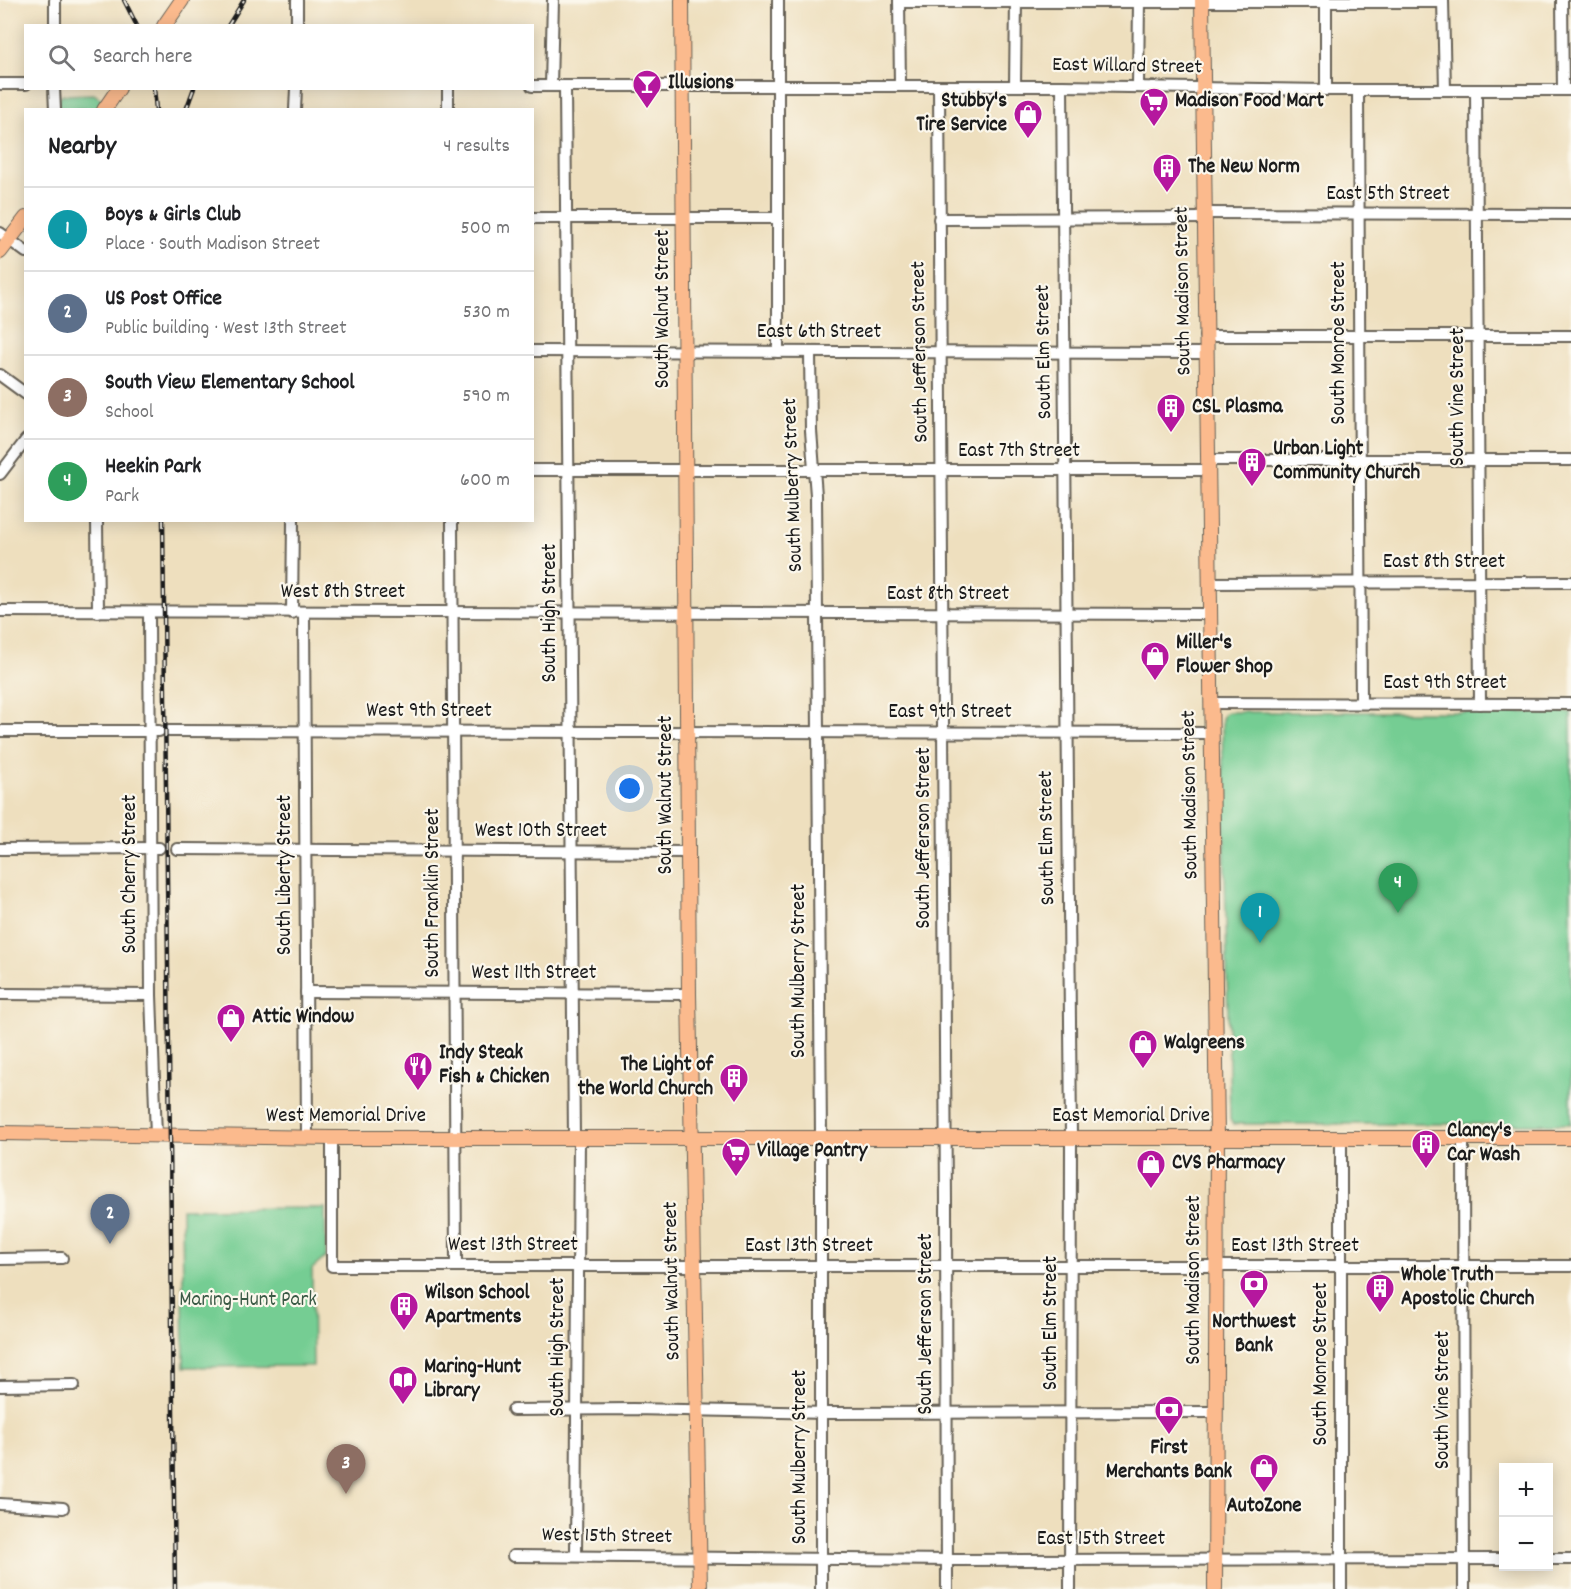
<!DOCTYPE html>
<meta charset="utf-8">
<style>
:root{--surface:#fff;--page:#f6f6f6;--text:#202124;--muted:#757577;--line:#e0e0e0;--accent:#b5179e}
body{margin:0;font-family:Dekko,sans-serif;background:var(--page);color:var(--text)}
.controls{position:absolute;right:18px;bottom:18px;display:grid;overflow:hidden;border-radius:0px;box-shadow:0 3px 15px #0003}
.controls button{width:54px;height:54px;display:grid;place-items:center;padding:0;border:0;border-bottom:2px solid var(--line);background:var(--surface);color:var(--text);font:30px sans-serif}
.you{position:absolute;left:630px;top:789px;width:21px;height:21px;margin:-15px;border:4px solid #fff;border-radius:50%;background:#1a73e8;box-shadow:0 0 0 9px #1a73e833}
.badge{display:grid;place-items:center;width:39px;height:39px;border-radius:50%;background:var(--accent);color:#fff;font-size:20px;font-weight:700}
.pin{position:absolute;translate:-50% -50px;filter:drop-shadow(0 2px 3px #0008)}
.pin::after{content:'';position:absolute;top:32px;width:21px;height:18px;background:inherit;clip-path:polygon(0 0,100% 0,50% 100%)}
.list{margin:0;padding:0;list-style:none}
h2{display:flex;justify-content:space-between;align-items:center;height:78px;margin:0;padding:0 24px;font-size:26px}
h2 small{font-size:20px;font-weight:400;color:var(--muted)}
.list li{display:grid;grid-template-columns:39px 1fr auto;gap:18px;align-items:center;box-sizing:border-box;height:84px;padding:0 24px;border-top:2px solid var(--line)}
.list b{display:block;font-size:22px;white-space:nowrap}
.list p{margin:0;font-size:20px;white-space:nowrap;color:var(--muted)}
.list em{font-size:20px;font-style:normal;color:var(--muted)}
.icon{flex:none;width:33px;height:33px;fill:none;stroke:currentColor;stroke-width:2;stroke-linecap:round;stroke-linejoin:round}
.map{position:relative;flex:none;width:1571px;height:1589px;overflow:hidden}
.search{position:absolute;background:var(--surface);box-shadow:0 3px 15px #0003;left:24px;top:24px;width:510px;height:66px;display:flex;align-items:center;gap:15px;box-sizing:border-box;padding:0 21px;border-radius:0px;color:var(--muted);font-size:22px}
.panel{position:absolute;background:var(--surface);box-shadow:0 3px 15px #0003;left:24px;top:108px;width:510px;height:414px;border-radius:0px}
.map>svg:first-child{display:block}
.green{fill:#75cd93;stroke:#487458;stroke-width:1.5}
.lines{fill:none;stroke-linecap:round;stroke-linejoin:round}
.minor-casing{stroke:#666055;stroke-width:14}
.major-casing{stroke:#666055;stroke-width:16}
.minor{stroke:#fff;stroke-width:10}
.major{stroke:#fbba8d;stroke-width:14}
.rail-casing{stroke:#1c1c1c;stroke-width:4.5}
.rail{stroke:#fbf7ec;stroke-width:2;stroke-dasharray:7;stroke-linecap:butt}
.labels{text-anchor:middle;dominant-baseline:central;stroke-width:4.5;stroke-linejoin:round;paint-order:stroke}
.street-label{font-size:21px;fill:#1c1c1c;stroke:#fbf7ec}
.poi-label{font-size:21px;font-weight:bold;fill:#1c1c1c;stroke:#fbf7ec;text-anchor:start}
.park-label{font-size:21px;fill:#3b5a46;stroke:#fbf7ec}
</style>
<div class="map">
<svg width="1571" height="1589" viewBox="0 0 1571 1589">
<rect width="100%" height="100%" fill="#fbf7ec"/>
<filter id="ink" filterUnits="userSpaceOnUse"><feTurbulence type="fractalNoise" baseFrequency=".0167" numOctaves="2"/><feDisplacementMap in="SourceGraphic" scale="12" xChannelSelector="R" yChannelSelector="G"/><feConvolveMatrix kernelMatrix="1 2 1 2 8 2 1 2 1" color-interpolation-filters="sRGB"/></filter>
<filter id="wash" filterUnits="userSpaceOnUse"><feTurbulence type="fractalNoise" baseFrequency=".008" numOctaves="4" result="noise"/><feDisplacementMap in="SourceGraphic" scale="24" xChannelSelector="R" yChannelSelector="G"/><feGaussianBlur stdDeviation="1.35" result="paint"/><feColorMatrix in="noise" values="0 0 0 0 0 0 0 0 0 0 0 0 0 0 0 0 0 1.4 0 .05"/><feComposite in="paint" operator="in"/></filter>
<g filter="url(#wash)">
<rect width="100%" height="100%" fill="#eedfbe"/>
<g class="green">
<path d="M94,94L103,100L98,109H59V97L62,95Z"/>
<path d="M1227,712H1571V1124H1233L1230,1120L1222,719L1224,714Z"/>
<path d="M325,1208L326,1257L312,1269L313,1366L184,1367L182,1209Z"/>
</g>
</g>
<g filter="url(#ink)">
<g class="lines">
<g class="minor-casing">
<g id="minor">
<path d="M778,0V352"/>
<path d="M899,0L900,86"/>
<path d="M1326,0V90"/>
<path d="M1443,0L1445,90"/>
<path d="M1562,0L1563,90"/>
<path d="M899,2H1443"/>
<path d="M55,26V0"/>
<path d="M297,26V0"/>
<path d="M0,84H26"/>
<path d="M532,86H1062L1326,90H1571"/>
<path d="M551,86L553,0"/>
<path d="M939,86L946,1204L947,1589"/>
<path d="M1015,86L1016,0"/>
<path d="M1062,86L1071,1139L1070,1589"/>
<path d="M1138,86L1139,1"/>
<path d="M565,87L574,1138"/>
<path d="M54,88L55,110"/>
<path d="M448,88V110"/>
<path d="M1358,90L1361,703"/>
<path d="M1476,90L1480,704"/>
<path d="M295,110L296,88"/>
<path d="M1205,213L1571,214"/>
<path d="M532,218H778"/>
<path d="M939,219L1205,218"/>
<path d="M0,233L26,252"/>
<path d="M1205,336H1571"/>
<path d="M532,351L1206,353"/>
<path d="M810,353L811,431L816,495L818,732L821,1139V1589"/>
<path d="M0,375L26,394"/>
<path d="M1208,460H1571"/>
<path d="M532,470H1208"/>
<path d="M0,474L26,440"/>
<path d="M97,520L98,612"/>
<path d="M452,520L456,1266"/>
<path d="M1210,583L1571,582"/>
<path d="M0,611L1210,614"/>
<path d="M149,612L151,995L156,1136"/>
<path d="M292,613L293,520"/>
<path d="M304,613L307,1138"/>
<path d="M1211,703L1571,704"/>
<path d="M0,731H159"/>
<path d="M169,731L1212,733"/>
<path d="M0,849L159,848"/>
<path d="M177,849L688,852"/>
<path d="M306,992L689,994"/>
<path d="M0,994L151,995"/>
<path d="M332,1138V1266H1571"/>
<path d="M1463,1138L1464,1589"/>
<path d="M0,1259L62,1258"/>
<path d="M0,1386L74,1385"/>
<path d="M513,1410L633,1409L829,1413L1216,1412"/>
<path d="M0,1504L63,1508"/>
<path d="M513,1556L955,1560L1504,1559"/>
<path d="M576,1556L579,1138"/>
<path d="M1548,1559H1571"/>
<path d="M1341,1589V1138"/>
</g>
</g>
<g class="major-casing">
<g id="major">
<path d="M682,0L689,994L700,1589"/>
<path d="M1202,0L1217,1137L1215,1589"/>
<path d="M164,26L182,0"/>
<path d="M104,110L119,88"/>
<path d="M0,252L26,218"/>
<path d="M0,1133L332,1138H1571"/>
</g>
</g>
<use href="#minor" class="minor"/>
<use href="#major" class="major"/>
<g class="rail-casing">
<g id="rail">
<path d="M124,0L137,26"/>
<path d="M228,26L244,0"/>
<path d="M154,88L156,110"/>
<path d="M186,110L194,88"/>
<path d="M163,520L175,1589"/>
</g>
</g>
<use href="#rail" class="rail"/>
</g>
</g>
<defs>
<g id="bar-pin" transform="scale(1.5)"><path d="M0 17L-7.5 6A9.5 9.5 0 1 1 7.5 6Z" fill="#b5179e" stroke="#fbf7ec"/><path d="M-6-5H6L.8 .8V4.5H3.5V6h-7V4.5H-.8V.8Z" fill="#fff"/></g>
<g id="supermarket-pin" transform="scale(1.5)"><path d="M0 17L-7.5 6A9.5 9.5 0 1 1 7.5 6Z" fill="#b5179e" stroke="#fbf7ec"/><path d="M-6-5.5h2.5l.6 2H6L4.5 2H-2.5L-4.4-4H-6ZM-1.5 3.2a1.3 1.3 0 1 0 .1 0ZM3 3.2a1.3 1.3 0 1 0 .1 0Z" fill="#fff"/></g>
<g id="shop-pin" transform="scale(1.5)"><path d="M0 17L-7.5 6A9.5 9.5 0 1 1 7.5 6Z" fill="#b5179e" stroke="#fbf7ec"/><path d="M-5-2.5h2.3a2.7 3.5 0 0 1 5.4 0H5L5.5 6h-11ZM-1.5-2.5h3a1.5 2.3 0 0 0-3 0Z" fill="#fff"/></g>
<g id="building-pin" transform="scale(1.5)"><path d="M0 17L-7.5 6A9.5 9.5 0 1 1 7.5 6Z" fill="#b5179e" stroke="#fbf7ec"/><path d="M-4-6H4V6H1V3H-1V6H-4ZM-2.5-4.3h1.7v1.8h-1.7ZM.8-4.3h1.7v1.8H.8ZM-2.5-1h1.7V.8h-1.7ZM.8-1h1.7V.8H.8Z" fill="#fff"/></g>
<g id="restaurant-pin" transform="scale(1.5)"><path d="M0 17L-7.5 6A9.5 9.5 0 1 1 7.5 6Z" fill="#b5179e" stroke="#fbf7ec"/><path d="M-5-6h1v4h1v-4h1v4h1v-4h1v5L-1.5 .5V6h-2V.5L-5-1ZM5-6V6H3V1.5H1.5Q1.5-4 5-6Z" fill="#fff"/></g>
<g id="bank-pin" transform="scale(1.5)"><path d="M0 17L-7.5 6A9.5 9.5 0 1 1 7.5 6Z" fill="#b5179e" stroke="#fbf7ec"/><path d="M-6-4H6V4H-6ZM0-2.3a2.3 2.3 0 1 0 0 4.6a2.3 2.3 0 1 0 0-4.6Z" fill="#fff"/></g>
<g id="library-pin" transform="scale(1.5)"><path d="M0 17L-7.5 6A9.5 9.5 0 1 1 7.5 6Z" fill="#b5179e" stroke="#fbf7ec"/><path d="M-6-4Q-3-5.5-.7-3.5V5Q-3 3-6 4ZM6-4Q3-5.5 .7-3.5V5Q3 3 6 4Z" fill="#fff"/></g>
</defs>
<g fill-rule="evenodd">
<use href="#bar-pin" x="647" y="84"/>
<use href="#supermarket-pin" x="1154" y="102"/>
<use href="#shop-pin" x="1028" y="114"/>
<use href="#building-pin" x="1167" y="168"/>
<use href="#building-pin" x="1171" y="408"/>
<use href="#building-pin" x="1252" y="462"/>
<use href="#shop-pin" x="1155" y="656"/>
<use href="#shop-pin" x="231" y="1018"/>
<use href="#shop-pin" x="1143" y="1044"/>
<use href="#restaurant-pin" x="418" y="1066"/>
<use href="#building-pin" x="734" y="1078"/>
<use href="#building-pin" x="1426" y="1144"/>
<use href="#supermarket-pin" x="736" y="1152"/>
<use href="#shop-pin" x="1151" y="1164"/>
<use href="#bank-pin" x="1254" y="1284"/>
<use href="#building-pin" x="1380" y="1288"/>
<use href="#building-pin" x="404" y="1306"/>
<use href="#library-pin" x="403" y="1380"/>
<use href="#bank-pin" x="1169" y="1410"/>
<use href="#shop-pin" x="1264" y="1468"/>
</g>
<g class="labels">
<g class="street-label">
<text transform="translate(1127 67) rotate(1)">East Willard Street</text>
<text x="1388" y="195">East 5th Street</text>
<text transform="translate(1184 291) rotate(-91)">South Madison Street</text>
<text transform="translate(664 309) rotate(-90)">South Walnut Street</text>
<text x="819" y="333">East 6th Street</text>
<text transform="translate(1340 343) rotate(-90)">South Monroe Street</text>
<text transform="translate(921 352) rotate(-91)">South Jefferson Street</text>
<text transform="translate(1045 352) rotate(-91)">South Elm Street</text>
<text transform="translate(1459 397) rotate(-90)">South Vine Street</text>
<text x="1019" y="452">East 7th Street</text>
<text transform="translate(794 485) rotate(-92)">South Mulberry Street</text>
<text x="1444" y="563">East 8th Street</text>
<text x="343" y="593">West 8th Street</text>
<text x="948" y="595">East 8th Street</text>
<text transform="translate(551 613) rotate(-90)">South High Street</text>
<text x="1445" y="684">East 9th Street</text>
<text x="429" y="712">West 9th Street</text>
<text x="950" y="713">East 9th Street</text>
<text transform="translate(667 795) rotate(-90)">South Walnut Street</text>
<text transform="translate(1191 795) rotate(-91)">South Madison Street</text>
<text x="541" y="832">West 10th Street</text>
<text transform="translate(925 838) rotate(-90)">South Jefferson Street</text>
<text transform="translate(1048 838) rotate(-91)">South Elm Street</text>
<text transform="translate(131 874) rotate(-90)">South Cherry Street</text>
<text transform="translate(286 875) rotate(-90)">South Liberty Street</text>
<text transform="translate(434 893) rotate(-90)">South Franklin Street</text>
<text transform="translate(800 971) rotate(-90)">South Mulberry Street</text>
<text x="534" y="974">West 11th Street</text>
<text x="346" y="1117">West Memorial Drive</text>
<text x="1131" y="1117">East Memorial Drive</text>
<text x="513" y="1246">West 13th Street</text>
<text x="809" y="1247">East 13th Street</text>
<text x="1295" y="1247">East 13th Street</text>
<text transform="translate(1195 1280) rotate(-90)">South Madison Street</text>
<text transform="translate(673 1281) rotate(-91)">South Walnut Street</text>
<text transform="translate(1052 1323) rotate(-90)">South Elm Street</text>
<text transform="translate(927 1324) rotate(-90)">South Jefferson Street</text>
<text transform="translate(559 1347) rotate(-90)">South High Street</text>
<text transform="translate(1322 1364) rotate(-90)">South Monroe Street</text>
<text transform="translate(1444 1400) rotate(-90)">South Vine Street</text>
<text transform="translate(801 1457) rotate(-90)">South Mulberry Street</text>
<text transform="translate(607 1537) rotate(1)">West 15th Street</text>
<text x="1101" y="1540">East 15th Street</text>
</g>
<g class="poi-label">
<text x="668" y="84">Illusions</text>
<text x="1007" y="102" text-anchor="end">Stubby's<tspan x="1007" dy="24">Tire Service</tspan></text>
<text x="1175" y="102">Madison Food Mart</text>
<text x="1188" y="168">The New Norm</text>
<text x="1192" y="408">CSL Plasma</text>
<text x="1273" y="450">Urban Light<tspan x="1273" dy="24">Community Church</tspan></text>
<text x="1176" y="644">Miller's<tspan x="1176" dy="24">Flower Shop</tspan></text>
<text x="252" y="1018">Attic Window</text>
<text x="1164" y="1044">Walgreens</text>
<text x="439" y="1054">Indy Steak<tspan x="439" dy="24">Fish &amp; Chicken</tspan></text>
<text x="713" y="1066" text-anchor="end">The Light of<tspan x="713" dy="24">the World Church</tspan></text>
<text x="1447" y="1132">Clancy's<tspan x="1447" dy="24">Car Wash</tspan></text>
<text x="757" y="1152">Village Pantry</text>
<text x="1172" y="1164">CVS Pharmacy</text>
<text x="1401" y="1276">Whole Truth<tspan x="1401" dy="24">Apostolic Church</tspan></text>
<text x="425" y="1294">Wilson School<tspan x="425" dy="24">Apartments</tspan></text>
<text x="1254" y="1323" text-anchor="middle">Northwest<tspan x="1254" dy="24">Bank</tspan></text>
<text x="424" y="1368">Maring-Hunt<tspan x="424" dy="24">Library</tspan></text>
<text x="1169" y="1449" text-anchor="middle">First<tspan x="1169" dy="24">Merchants Bank</tspan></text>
<text x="1264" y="1507" text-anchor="middle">AutoZone</text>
</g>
<g class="park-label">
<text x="248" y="1301">Maring-Hunt Park</text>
</g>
</g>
</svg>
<div class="controls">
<button>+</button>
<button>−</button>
</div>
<div class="you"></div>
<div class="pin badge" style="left:1260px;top:943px;background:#0f9aa8">1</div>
<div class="pin badge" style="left:110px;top:1244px;background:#5c6f8a">2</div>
<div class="pin badge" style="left:346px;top:1494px;background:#8d6e63">3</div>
<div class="pin badge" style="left:1398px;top:913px;background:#2e9e5b">4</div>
<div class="search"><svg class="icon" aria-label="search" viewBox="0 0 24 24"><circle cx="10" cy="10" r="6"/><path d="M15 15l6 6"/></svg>Search here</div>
<section class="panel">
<h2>Nearby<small>4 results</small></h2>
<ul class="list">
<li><span class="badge" style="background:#0f9aa8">1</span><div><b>Boys &amp; Girls Club</b><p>Place · South Madison Street</p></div><em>500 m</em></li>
<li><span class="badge" style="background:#5c6f8a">2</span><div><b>US Post Office</b><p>Public building · West 13th Street</p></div><em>530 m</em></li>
<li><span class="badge" style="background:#8d6e63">3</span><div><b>South View Elementary School</b><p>School</p></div><em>590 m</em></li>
<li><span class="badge" style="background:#2e9e5b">4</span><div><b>Heekin Park</b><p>Park</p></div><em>600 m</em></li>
</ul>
</section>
</div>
